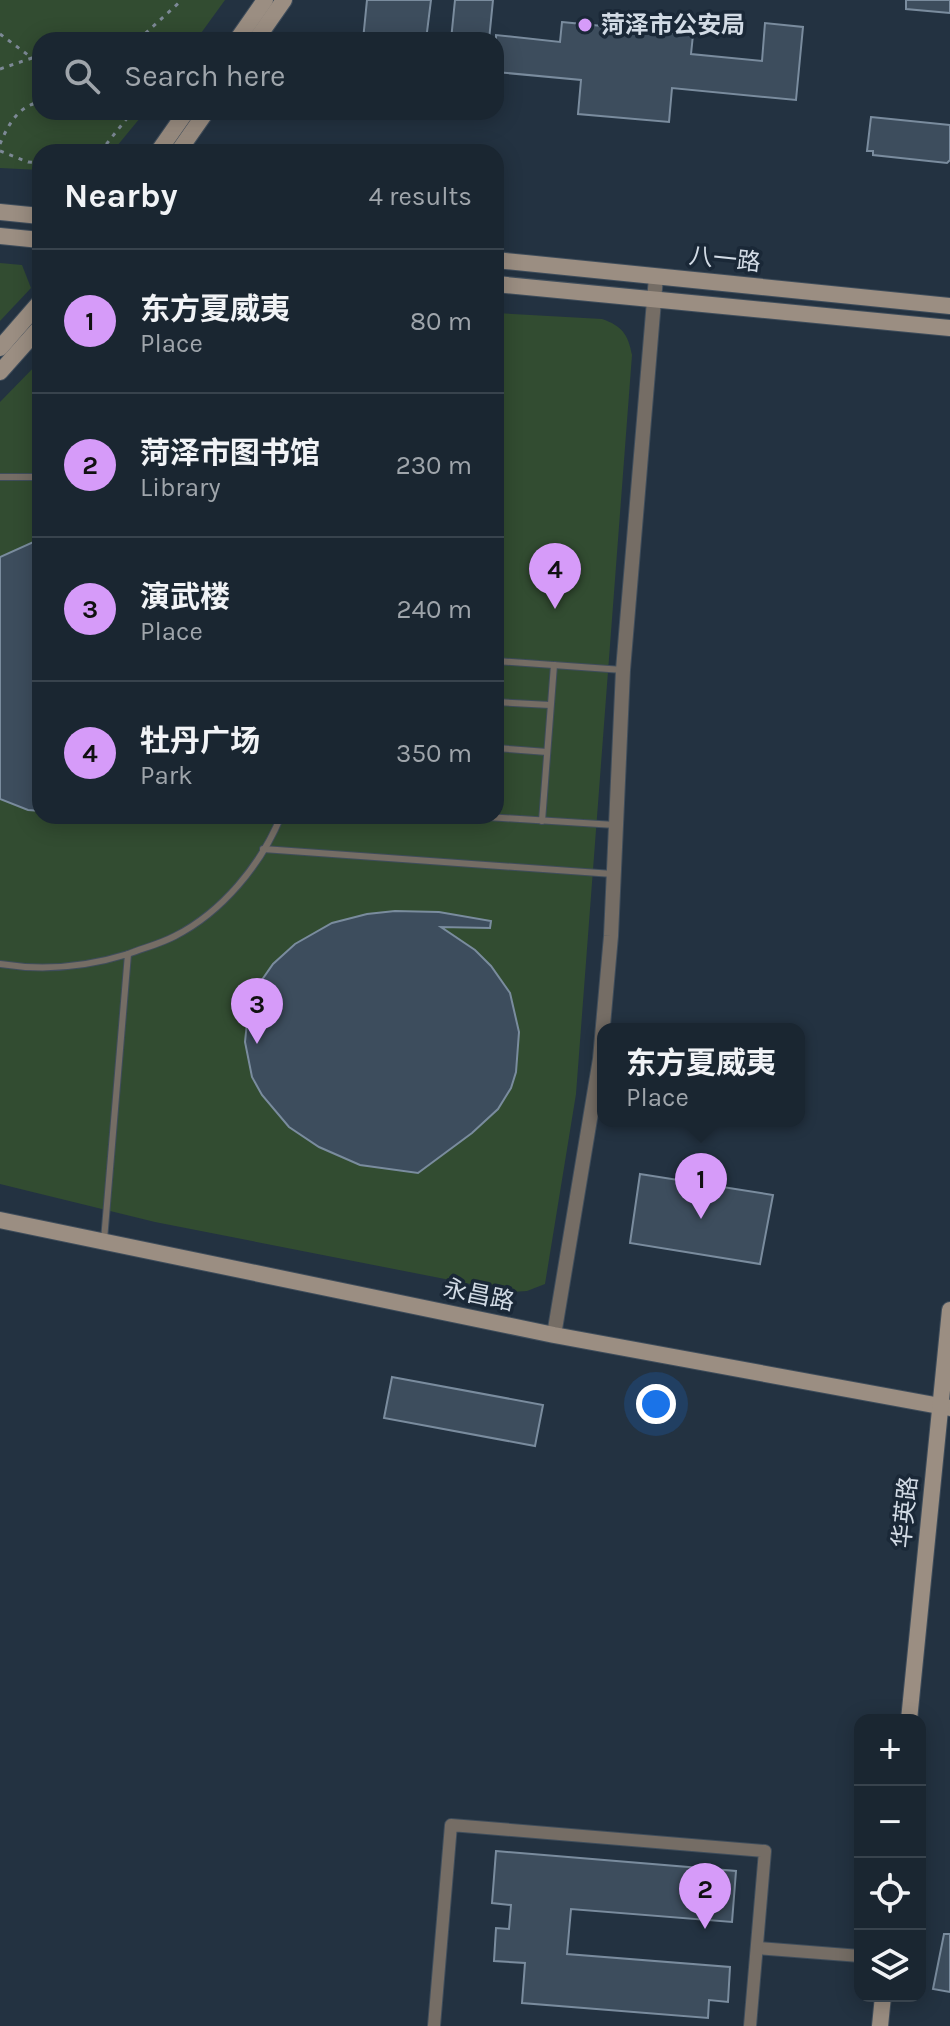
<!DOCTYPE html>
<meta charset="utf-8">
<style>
:root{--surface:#1a2631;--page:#27323d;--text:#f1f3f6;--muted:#9fa5ab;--line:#38434d;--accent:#d69bf9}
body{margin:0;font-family:Karla,"Noto Sans SC",sans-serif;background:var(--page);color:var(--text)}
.controls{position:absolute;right:24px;bottom:24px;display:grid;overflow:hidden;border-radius:16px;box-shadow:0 4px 20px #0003}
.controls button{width:72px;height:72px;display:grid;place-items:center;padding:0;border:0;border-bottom:2px solid var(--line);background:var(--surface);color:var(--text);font:40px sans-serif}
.you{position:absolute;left:656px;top:1404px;width:28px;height:28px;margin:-20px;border:6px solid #fff;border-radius:50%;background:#1a73e8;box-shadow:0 0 0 12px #1a73e833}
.badge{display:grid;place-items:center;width:52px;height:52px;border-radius:50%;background:var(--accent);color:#111;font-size:26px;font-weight:700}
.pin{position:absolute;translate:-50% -66px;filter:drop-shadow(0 2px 4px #0008)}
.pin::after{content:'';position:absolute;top:42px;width:28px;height:24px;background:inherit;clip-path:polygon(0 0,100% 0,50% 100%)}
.popup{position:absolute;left:597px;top:1023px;width:208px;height:104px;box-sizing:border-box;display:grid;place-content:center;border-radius:16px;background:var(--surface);filter:drop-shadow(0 2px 6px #0005);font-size:26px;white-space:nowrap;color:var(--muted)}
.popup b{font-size:30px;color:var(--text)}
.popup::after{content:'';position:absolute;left:50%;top:100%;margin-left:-16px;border:16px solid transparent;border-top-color:var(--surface)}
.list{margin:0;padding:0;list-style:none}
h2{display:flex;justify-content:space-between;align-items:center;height:104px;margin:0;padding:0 32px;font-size:34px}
h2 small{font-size:26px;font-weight:400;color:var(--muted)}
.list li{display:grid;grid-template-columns:52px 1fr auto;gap:24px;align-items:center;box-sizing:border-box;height:144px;padding:0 32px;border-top:2px solid var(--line)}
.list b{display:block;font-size:30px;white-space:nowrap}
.list p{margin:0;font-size:26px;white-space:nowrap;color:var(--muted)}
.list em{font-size:26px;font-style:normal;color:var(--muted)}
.icon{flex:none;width:44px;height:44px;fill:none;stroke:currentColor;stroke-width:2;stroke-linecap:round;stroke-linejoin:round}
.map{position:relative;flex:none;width:950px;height:2026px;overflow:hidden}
.search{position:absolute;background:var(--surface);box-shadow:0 4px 20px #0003;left:32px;top:32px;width:472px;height:88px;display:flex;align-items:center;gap:20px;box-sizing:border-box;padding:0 28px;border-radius:24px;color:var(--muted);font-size:30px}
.panel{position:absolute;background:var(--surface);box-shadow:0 4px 20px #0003;left:32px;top:144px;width:472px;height:680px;border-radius:24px}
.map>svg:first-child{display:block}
.green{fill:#324c31}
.building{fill:#3d4d5d;stroke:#7a8c9e;stroke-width:2}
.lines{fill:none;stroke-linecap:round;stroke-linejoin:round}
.service-casing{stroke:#3f4d5b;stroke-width:8}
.minor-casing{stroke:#3f4d5b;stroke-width:14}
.tertiary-casing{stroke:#3f4d5b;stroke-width:16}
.secondary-casing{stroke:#3f4d5b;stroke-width:18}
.path{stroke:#7d8996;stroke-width:3;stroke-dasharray:4 6;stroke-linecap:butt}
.service{stroke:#756d65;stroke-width:6}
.minor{stroke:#756d65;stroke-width:12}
.tertiary{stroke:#756d65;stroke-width:14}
.secondary{stroke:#9b8e82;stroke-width:16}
.poi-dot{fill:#d69bf9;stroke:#1a2837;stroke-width:3}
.labels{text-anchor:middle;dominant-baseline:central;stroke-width:7;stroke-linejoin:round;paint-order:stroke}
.poi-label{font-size:24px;font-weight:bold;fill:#d2dbe5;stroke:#1a2837;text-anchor:start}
.street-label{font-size:24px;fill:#d2dbe5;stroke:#1a2837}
</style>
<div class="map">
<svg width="950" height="2026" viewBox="0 0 950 2026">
<rect width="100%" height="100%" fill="#233241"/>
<g class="green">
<path d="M0,0H225L196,40H40V112H145L112,152H40V170L0,168Z"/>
<path d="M0,263L22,265L31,288L0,321Z"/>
<path d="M496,313L602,319C622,326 628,334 632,355L576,1094L545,1284L527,1291L511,1292L155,1222L0,1184V402L40,361V816H496Z"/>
</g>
<g class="building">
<path d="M367,0H431L426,40H363Z"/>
<path d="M455,0H493L489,40H451Z"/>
<path d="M906,0H950V13L906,9Z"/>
<path d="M562,22L693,35L691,54L762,61L765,23L803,27L796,100L672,88L669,122L578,114L581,80L496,72V35L560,42Z"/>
<path d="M871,117L950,125V160L947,163L873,155V151H867Z"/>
<path d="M40,539V811L28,810L0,799V557Z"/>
<path d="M395,911L439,912L491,921L490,928L441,927L475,950L491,966L510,993L519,1032L516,1072L511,1088L498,1109L472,1133L418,1173L360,1165L319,1147L289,1127L262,1095L252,1077L245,1042L248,1013L257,987L273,964L295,944L332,923L367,914Z"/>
<path d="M640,1174L773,1195L760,1264L630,1243Z"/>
<path d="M392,1377L543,1405L535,1446L384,1418Z"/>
<path d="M496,1851L736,1871L732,1922L571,1909L567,1954L730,1967L728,2002L709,2000L708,2018L522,2003L525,1963L494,1961L496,1928L509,1929L511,1905L492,1903Z"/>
<path d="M944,1934H950V1992L933,1989Z"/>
</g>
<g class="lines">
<g class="service-casing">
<g id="service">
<path d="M0,477H40"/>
<path d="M496,661L623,670"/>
<path d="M496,702L550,705"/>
<path d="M496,748L547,752"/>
<path d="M472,816L615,825"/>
<path d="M542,821L554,665"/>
<path d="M263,849L613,874"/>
<path d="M128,954C143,948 160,944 175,936C222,912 261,865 281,816"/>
<path d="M0,964C43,971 86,967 128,954L104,1240"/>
</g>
</g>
<g class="minor-casing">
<g id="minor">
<path d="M757,1948L860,1956"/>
<path d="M434,2026L451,1825L765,1851L750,2026"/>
</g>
</g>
<g class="tertiary-casing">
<path id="tertiary" d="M554,1335L600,1059L611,936L623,670L656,277"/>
</g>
<g class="secondary-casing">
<g id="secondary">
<path d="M237,40L265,0"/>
<path d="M256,40L284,0"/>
<path d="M158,152L186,112"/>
<path d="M178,152L206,112"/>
<path d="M0,212L40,216"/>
<path d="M0,236L40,240"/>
<path d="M496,260L950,306"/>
<path d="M496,284L950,328"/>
<path d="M0,348L40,302"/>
<path d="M0,372L40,327"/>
<path d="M0,1220L554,1335L950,1408"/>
<path d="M909,1720L950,1310"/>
<path d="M880,2026L883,1996"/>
</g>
</g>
<g class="path">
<path d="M0,34L32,58"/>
<path d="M138,40L182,0"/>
<path d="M0,69L32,58L40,61"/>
<path d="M0,144C8,125 18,106 40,102"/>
<path d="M0,151L28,162L40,163"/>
<path d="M100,152L132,112"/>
</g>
<use href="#service" class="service"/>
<use href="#minor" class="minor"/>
<use href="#tertiary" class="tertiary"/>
<use href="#secondary" class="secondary"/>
</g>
<circle class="poi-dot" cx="585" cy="25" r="8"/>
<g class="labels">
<g class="poi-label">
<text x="601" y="25">菏泽市公安局</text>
</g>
<g class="street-label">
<text transform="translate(725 259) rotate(6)">八一路</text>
<text transform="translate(479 1295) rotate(12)">永昌路</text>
<text transform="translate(905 1512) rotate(-84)">华英路</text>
</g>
</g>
</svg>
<div class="controls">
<button>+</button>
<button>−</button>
<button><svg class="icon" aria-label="locate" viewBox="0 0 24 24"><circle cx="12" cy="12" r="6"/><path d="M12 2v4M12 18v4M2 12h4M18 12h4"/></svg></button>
<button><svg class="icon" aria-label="layers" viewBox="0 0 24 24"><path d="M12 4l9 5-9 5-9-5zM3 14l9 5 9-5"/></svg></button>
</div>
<div class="you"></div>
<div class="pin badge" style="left:701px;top:1219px">1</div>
<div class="popup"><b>东方夏威夷</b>Place</div>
<div class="pin badge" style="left:705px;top:1929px">2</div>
<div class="pin badge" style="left:257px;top:1044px">3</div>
<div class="pin badge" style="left:555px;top:609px">4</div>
<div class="search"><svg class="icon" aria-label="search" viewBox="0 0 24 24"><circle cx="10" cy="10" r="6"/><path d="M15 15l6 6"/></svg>Search here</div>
<section class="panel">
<h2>Nearby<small>4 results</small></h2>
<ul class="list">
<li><span class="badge">1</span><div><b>东方夏威夷</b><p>Place</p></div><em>80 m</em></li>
<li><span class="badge">2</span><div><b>菏泽市图书馆</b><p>Library</p></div><em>230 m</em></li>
<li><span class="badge">3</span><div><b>演武楼</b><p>Place</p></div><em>240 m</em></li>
<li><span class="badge">4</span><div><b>牡丹广场</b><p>Park</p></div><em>350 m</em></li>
</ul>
</section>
</div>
